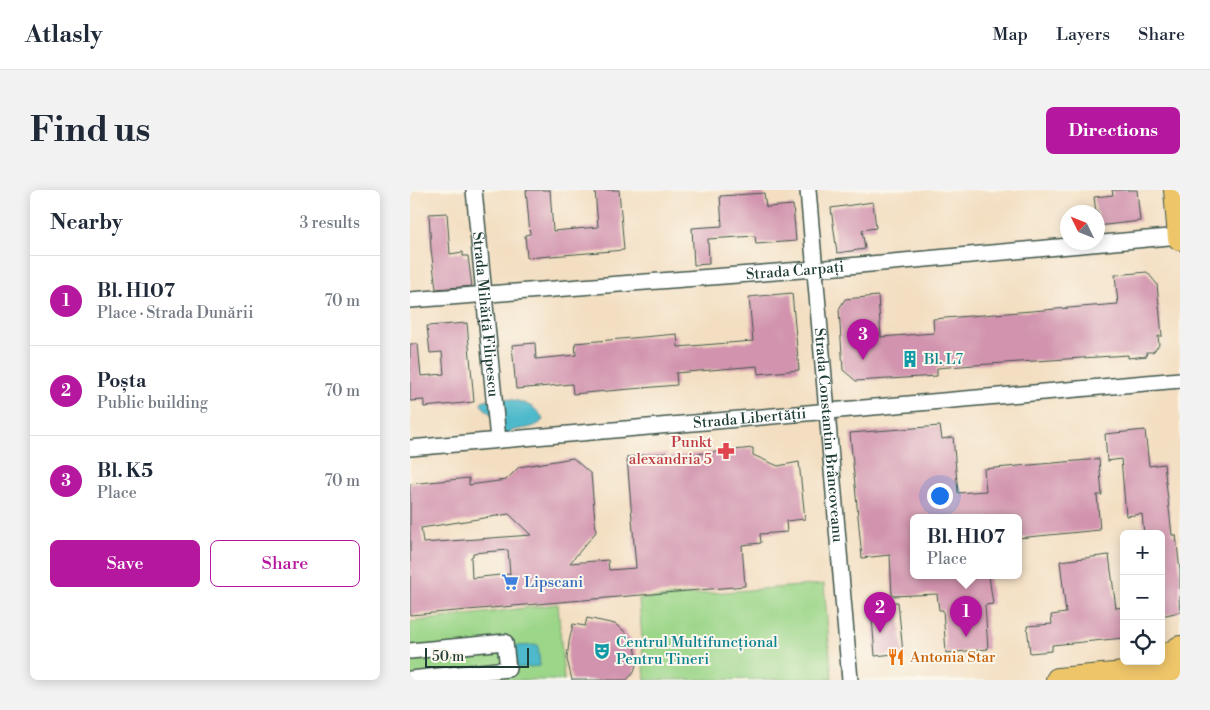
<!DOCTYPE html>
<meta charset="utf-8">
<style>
:root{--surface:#fff;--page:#f2f2f3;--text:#1f2937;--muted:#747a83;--line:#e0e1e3;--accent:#b5179e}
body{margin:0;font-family:"Libre Bodoni",serif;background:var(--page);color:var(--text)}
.controls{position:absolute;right:15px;bottom:15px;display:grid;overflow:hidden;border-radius:8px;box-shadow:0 2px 12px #0003}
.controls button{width:45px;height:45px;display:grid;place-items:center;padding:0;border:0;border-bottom:1px solid var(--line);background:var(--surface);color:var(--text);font:25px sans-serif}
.compass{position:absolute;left:650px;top:15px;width:45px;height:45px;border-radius:50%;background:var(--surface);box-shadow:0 2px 12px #0003;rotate:313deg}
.scale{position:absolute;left:15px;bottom:12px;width:104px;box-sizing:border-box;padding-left:5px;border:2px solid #1f3d34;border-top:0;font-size:14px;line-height:18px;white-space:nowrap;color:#1f3d34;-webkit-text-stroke:4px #fbf7ec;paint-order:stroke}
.you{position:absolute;left:529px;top:305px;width:18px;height:18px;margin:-12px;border:4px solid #fff;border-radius:50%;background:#1a73e8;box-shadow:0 0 0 8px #1a73e833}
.badge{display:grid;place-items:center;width:32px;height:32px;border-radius:50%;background:var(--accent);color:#fff;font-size:16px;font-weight:700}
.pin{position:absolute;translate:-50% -41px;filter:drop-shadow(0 1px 2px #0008)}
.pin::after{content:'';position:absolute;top:26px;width:18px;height:15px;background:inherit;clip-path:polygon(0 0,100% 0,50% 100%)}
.popup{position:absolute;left:500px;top:324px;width:112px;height:65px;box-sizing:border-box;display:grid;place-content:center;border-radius:8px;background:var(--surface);filter:drop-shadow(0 1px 4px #0005);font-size:16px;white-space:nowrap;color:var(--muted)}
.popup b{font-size:19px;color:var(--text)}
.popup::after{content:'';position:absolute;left:50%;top:100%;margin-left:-10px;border:10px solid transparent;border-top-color:var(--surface)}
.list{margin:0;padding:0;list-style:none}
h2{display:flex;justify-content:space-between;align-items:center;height:65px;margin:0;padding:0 20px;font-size:21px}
h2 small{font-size:16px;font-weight:400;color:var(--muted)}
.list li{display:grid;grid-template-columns:32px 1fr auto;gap:15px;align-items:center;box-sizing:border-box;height:90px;padding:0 20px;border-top:1px solid var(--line)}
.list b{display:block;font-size:19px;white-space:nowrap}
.list p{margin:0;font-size:16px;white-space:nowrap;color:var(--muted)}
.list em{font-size:16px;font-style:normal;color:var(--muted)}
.actions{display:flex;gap:10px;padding:15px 20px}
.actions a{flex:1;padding:11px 0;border:1px solid var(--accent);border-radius:8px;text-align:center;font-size:18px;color:var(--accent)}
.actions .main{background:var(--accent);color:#fff}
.icon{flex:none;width:28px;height:28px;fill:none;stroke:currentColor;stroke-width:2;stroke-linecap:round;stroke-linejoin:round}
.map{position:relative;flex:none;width:770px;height:490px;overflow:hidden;border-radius:8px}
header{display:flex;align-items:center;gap:30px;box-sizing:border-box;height:70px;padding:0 25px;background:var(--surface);border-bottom:1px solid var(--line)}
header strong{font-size:24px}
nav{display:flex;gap:28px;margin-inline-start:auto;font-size:18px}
.intro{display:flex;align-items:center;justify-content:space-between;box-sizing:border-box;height:120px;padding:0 30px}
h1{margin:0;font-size:35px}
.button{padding:12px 22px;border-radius:8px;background:var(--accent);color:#fff;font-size:18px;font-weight:700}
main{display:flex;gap:30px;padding:0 30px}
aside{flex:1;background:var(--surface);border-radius:8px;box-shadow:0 2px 12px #0003}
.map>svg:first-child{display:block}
.green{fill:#9cd689;stroke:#5e8a5e}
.water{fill:#4eb9cb;stroke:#367b80}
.building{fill:#d193ad;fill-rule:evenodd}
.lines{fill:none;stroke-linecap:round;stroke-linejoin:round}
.street-casing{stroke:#3f5549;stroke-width:18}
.primary-casing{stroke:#3f5549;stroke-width:26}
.street{stroke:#fff;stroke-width:15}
.primary{stroke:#eec569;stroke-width:24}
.labels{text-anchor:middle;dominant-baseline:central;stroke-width:4;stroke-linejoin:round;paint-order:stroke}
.street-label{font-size:15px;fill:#1f3d34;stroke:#fbf7ec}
.culture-label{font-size:15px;fill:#0d838f;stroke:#fbf7ec;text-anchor:start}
.health-label{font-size:15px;fill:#be3a42;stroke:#fbf7ec;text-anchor:end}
.shop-label{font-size:15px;fill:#366cbe;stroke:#fbf7ec;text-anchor:start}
.food-label{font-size:15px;fill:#c56008;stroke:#fbf7ec;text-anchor:start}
</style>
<header>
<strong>Atlasly</strong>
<nav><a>Map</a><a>Layers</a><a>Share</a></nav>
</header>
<div class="intro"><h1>Find us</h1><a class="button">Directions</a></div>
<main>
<aside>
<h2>Nearby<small>3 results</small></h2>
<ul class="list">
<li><span class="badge">1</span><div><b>Bl. H107</b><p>Place · Strada Dunării</p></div><em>70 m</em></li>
<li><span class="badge">2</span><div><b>Poșta</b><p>Public building</p></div><em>70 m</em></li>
<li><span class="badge">3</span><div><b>Bl. K5</b><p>Place</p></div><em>70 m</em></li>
</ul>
<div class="actions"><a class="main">Save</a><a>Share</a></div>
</aside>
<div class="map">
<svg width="770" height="490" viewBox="0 0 770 490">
<rect width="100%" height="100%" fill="#fbf7ec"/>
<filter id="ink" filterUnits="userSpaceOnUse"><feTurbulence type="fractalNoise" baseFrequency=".02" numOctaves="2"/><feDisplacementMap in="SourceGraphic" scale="10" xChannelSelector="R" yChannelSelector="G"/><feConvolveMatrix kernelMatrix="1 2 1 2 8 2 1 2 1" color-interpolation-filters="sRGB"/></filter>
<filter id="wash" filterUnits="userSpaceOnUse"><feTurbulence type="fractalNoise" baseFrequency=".0096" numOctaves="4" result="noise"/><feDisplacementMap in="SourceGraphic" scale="20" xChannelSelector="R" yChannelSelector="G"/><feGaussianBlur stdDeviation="1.12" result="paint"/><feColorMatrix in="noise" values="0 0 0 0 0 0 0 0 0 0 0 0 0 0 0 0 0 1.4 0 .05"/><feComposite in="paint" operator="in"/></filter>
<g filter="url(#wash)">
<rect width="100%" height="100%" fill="#f3dec1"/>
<g class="green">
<path d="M414,394L422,489L235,490L229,409Z"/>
<path d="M148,414L154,490H0V432Z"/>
</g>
<g class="water">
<path d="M82,208C98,207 128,213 133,230C126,239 111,238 101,241L100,243L102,256C97,260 90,259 84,257L88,231L71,215L72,211Z"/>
<path d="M128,455L130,476L107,478L105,456Z"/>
</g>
<g id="blocks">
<g class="building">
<path d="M116,0H140L143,41L188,37L185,0H209L214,60L117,68L115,45L120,44Z"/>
<path d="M702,0H727L730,31L688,36V22H686L684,7L703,5Z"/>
<path d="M354,3L356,17L383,15L386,51L346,54L345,46L298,49L299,74L284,75L282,38L312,36L310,6Z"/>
<path d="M463,12L466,38L452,40L455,59L427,63L421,18Z"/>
<path d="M37,23L40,64L53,62V66H58L62,96L26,99L21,59L19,24Z"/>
<path d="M737,82L747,94L752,146H748L749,155L743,162H736L737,166L718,168V165L564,175L527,178V186L446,191L433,180L429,119L435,109L468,106L471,147L524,143L523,129L708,114L705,85Z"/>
<path d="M382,103L389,180L348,184L347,176L266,183L267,195L163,204L162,194L106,199L102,155L125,153L126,169L166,165L165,153L267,144L268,157L343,151L339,107Z"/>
<path d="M57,133L64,212L14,217V210L0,211V154H8L11,186L34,184L32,162L20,163L17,136Z"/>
<path d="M530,236L532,249L543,247L548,303L576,301L574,279L689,269L692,305H687L690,340L608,348V328H504V386H521V389L551,386H579L583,414L575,415L578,459L536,463L533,420H529L527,404L482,406L480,365L452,368L440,243Z"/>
<path d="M735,240L739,276L754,274L762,345H766L770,381V409L769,410L770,422L751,426V344H734L732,324L716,326L711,269L697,271L695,244Z"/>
<path d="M343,258V265L368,276L389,272L395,329L376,331L377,342L350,344L351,353L332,355L335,396L0,425V294L59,288V295L96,290L109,277L163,268L181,284L186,342L160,373L198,370L199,380L226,378L217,267L256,263L257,267ZM99,324L121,345L13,353L11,338ZM98,360L100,384L62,388L61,367L63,366V363Z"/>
<path d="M699,365L706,418L714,417V448L642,455V461L620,463L617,436L642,434L641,425L656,423L650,371Z"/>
<path d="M488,412L493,463L465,466L461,414Z"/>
<path d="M177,428L205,434L213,440L220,448L225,457L227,466L226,475L224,482L217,490H162L157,469L159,452L163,434L175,436Z"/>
</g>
</g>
</g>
<g filter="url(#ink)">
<use href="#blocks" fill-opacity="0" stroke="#3f5549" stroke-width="1"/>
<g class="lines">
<g class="street-casing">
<g id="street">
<path id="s1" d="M64,0L88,250"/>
<path id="s2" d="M398,0L440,490"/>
<path id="s3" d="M0,110L405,79L770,46"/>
<path id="s4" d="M0,258L770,190"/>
<path d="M0,461L95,452L98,479L0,489"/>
</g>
</g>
<g class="primary-casing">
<g id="primary">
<path d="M766,0L770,48"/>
<path d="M751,470L770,458"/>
<path d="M648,490L770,479"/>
</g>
</g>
<use href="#street" class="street"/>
<use href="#primary" class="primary"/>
</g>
</g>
<defs>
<g id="building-bare" transform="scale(1.35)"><path d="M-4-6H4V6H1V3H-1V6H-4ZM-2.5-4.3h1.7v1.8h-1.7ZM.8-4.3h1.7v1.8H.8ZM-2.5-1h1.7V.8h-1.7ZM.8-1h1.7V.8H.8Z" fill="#0f9aa8" stroke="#fbf7ec" stroke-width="2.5" paint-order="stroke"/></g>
<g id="pharmacy-bare" transform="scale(1.35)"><path d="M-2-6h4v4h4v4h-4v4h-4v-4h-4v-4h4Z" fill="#e0444e" stroke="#fbf7ec" stroke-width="2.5" paint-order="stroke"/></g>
<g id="supermarket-bare" transform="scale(1.35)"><path d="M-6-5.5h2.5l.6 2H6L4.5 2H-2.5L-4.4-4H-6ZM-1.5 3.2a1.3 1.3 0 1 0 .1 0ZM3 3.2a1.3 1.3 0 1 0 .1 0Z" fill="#3f7fe0" stroke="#fbf7ec" stroke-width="2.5" paint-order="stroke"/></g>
<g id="theatre-bare" transform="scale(1.35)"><path d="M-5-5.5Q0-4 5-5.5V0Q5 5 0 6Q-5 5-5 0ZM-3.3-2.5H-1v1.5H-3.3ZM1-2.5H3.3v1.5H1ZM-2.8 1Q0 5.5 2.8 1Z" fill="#0f9aa8" stroke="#fbf7ec" stroke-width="2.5" paint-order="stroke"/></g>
<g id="restaurant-bare" transform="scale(1.35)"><path d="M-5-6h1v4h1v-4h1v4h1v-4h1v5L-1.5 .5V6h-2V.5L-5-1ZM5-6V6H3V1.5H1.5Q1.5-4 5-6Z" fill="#e8710a" stroke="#fbf7ec" stroke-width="2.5" paint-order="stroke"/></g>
</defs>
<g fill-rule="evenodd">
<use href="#building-bare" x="500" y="169"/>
<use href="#pharmacy-bare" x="316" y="261"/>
<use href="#supermarket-bare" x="100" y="392"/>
<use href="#theatre-bare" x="192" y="461"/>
<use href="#restaurant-bare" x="486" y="467"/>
</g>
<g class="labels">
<g class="street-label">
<text stroke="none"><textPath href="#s3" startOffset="386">Strada Carpați</textPath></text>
<text stroke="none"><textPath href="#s1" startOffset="125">Strada Mihăiță Filipescu</textPath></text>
<text stroke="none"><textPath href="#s4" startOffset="341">Strada Libertății</textPath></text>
<text stroke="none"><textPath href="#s2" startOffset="246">Strada Constantin Brâncoveanu</textPath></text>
</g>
<g class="culture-label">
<text x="514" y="169">Bl. L7</text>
<text x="206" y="452">Centrul Multifuncțional<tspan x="206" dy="17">Pentru Tineri</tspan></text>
</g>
<g class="health-label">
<text x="302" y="252">Punkt<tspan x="302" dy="17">alexandria 5</tspan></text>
</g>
<g class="shop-label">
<text x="114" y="392">Lipscani</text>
</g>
<g class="food-label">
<text x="500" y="467">Antonia Star</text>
</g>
</g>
</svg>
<div class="controls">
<button>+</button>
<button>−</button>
<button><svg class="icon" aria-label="locate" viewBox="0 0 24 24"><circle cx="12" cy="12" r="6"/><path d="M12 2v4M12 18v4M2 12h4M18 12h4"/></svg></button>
</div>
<svg class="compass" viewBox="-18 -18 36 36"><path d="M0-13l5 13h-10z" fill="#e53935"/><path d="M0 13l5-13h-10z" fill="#747a83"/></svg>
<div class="scale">50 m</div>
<div class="you"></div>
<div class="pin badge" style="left:556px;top:447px">1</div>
<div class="popup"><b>Bl. H107</b>Place</div>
<div class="pin badge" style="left:470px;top:443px">2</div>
<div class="pin badge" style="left:453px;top:170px">3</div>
</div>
</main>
